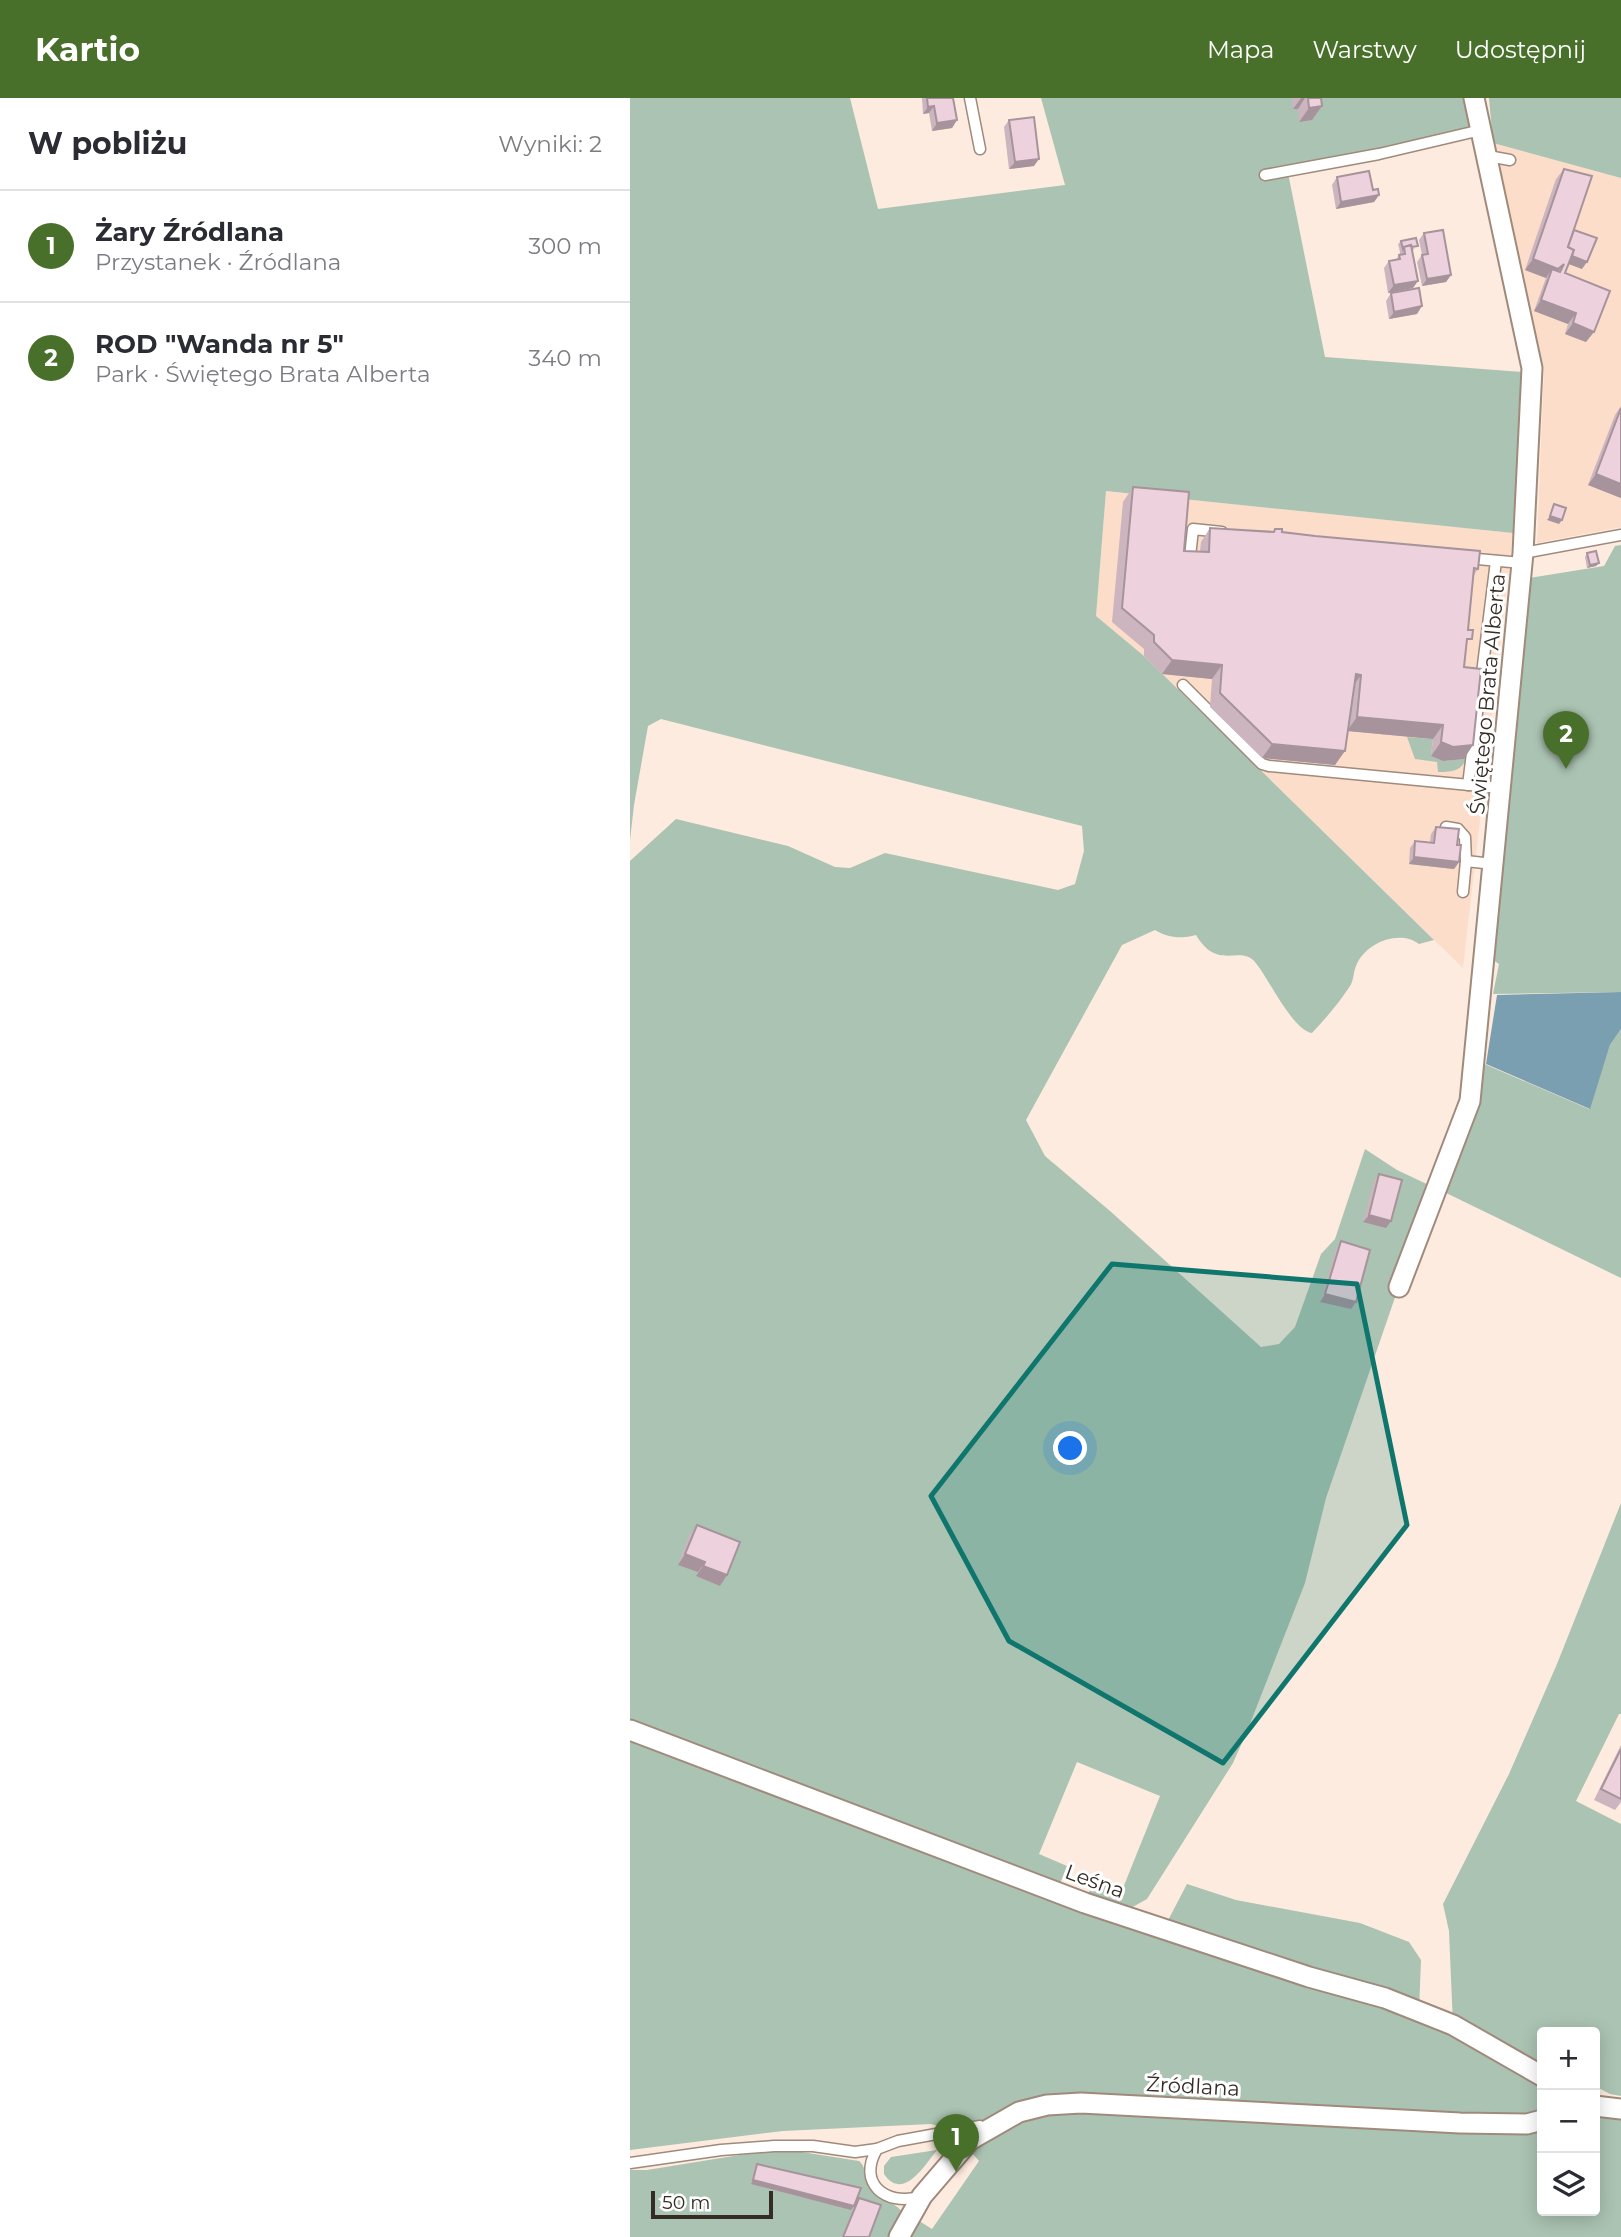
<!DOCTYPE html>
<html lang="pl">
<meta charset="utf-8">
<style>
:root{--surface:#fff;--page:#f7f7f7;--text:#2b2b33;--muted:#7c7c81;--line:#e1e1e2;--accent:#49702b}
body{margin:0;font-family:Montserrat,sans-serif;background:var(--page);color:var(--text)}
.controls{position:absolute;right:21px;bottom:21px;display:grid;overflow:hidden;border-radius:7px;box-shadow:0 4px 18px #0003}
.controls button{width:63px;height:63px;display:grid;place-items:center;padding:0;border:0;border-bottom:2px solid var(--line);background:var(--surface);color:var(--text);font:35px sans-serif}
.scale{position:absolute;left:21px;bottom:18px;width:122px;box-sizing:border-box;padding-left:7px;border:4px solid #352c26;border-top:0;font-size:19px;line-height:24px;white-space:nowrap;color:#352c26;-webkit-text-stroke:5px #fff;paint-order:stroke}
.you{position:absolute;left:441px;top:1351px;width:24px;height:24px;margin:-18px;border:5px solid #fff;border-radius:50%;background:#1a73e8;box-shadow:0 0 0 10px #1a73e833}
.badge{display:grid;place-items:center;width:46px;height:46px;border-radius:50%;background:var(--accent);color:#fff;font-size:23px;font-weight:700}
.pin{position:absolute;translate:-50% -58px;filter:drop-shadow(0 2px 4px #0008)}
.pin::after{content:'';position:absolute;top:37px;width:24px;height:21px;background:inherit;clip-path:polygon(0 0,100% 0,50% 100%)}
.list{margin:0;padding:0;list-style:none}
h2{display:flex;justify-content:space-between;align-items:center;height:91px;margin:0;padding:0 28px;font-size:30px}
h2 small{font-size:23px;font-weight:400;color:var(--muted)}
.list li{display:grid;grid-template-columns:46px 1fr auto;gap:21px;align-items:center;box-sizing:border-box;height:112px;padding:0 28px;border-top:2px solid var(--line)}
.list b{display:block;font-size:26px;white-space:nowrap}
.list p{margin:0;font-size:23px;white-space:nowrap;color:var(--muted)}
.list em{font-size:23px;font-style:normal;color:var(--muted)}
.icon{flex:none;width:38px;height:38px;fill:none;stroke:currentColor;stroke-width:2;stroke-linecap:round;stroke-linejoin:round}
.map{position:relative;flex:none;width:991px;height:2139px;overflow:hidden}
header{display:flex;align-items:center;gap:42px;box-sizing:border-box;height:98px;padding:0 35px;background:var(--accent);color:#fff}
header strong{font-size:33px}
nav{display:flex;gap:38px;margin-inline-start:auto;font-size:24px}
main{display:flex}
aside{flex:1;background:var(--surface)}
.map>svg:first-child{display:block}
.built{fill:#fbddc9}
.green{fill:#abc3b2}
.water{fill:#7a9fb0}
.lines{fill:none;stroke-linecap:round;stroke-linejoin:round}
.lane-casing{stroke:#9f8a7c;stroke-width:13}
.street-casing{stroke:#9f8a7c;stroke-width:23}
.lane{stroke:#fff;stroke-width:10}
.street{stroke:#fff;stroke-width:19}
.wall{fill:#ccb5be}
.shaded-wall{fill:#a6939b}
.building{fill:#edd2dd;stroke:#a6939b;stroke-width:2}
.marked{fill:#0f766e;fill-opacity:0.2;stroke:#0f766e;stroke-width:5;stroke-linejoin:round}
.labels{text-anchor:middle;dominant-baseline:central;stroke-width:6;stroke-linejoin:round;paint-order:stroke}
.street-label{font-size:21px;fill:#352c26;stroke:#fff}
</style>
<header>
<strong>Kartio</strong>
<nav><a>Mapa</a><a>Warstwy</a><a>Udostępnij</a></nav>
</header>
<main>
<aside>
<h2>W pobliżu<small>Wyniki: 2</small></h2>
<ul class="list">
<li><span class="badge">1</span><div><b>Żary Źródlana</b><p>Przystanek · Źródlana</p></div><em>300 m</em></li>
<li><span class="badge">2</span><div><b>ROD &quot;Wanda nr 5&quot;</b><p>Park · Świętego Brata Alberta</p></div><em>340 m</em></li>
</ul>
</aside>
<div class="map">
<svg width="991" height="2139" viewBox="0 0 991 2139">
<rect width="100%" height="100%" fill="#fdebdf"/>
<g class="built">
<path d="M863,45L991,80V429L907,445L914,271Z"/>
<path d="M476,393L883,435L833,870L514,558L466,518Z"/>
</g>
<g class="green">
<path d="M0,0H220L248,111L435,87L411,0H839L845,29L657,70L695,259L892,274L883,435L476,393L466,518L514,558L804,842L789,846C769,831 735,845 726,868C723,875 724,882 720,888C709,905 696,920 682,935C663,933 638,879 625,864C610,846 588,874 566,837C551,841 538,840 525,832L492,847L396,1022L415,1058L480,1113L631,1249L649,1246L665,1229L691,1156L705,1141L735,1051L767,1072L803,1089L696,1400L675,1485L616,1636L603,1665L517,1801L499,1811L458,1797L464,1779L493,1790L530,1698L447,1664L409,1756L437,1768L427,1793L534,1830L557,1786L606,1802L730,1825L779,1844L791,1862L789,1913L823,1927L819,1833L813,1806L879,1676L927,1566L991,1405V1616H989L946,1703L991,1726V1998L980,1996L965,1988V1934H912V2113H965V2008L991,2011V2139H276L286,2121L302,2131L349,2063L342,2055L371,2024L451,2005L324,2032L301,2026L153,2033L0,2052V763L46,721L158,748L205,769L220,770L255,755L428,792L445,786L454,753L452,728L31,621L18,628L4,707L0,742Z"/>
<path d="M859,0H991V80L863,45Z"/>
<path d="M991,447V894L863,896L869,866L863,862L899,480L974,468L985,448Z"/>
<path d="M841,585L838,658C832,673 823,674 808,674L807,664L785,661L777,639L803,641L801,658L813,663L833,661Z"/>
<path d="M991,931V1180L812,1093L852,965L959,1011L980,947Z"/>
<path d="M307,2052C295,2067 273,2104 254,2076V2068L261,2059Z"/>
<path d="M128,2054H172L229,2063C238,2070 234,2085 243,2095C251,2104 265,2103 272,2114L258,2139H0V2072H17Z"/>
</g>
<path class="water" d="M991,894V931L980,947L960,1011L856,966L867,897Z"/>
<g class="lines">
<g class="lane-casing">
<g id="lane">
<path d="M340,0L350,51"/>
<path d="M858,58L880,62"/>
<path d="M635,77L749,56L851,32"/>
<path d="M893,455L991,437"/>
<path d="M560,459L563,431L592,434"/>
<path d="M836,460L892,465"/>
<path d="M553,587L632,666L639,668L871,690"/>
<path d="M838,687L866,463"/>
<path d="M816,729L828,731L835,739L836,763"/>
<path d="M833,794L836,763L863,766"/>
<path d="M0,2065L91,2052L144,2048H183L225,2054L247,2051"/>
<path d="M289,2099C255,2108 227,2085 247,2051L268,2043L350,2028"/>
</g>
</g>
<g class="street-casing">
<g id="street">
<path d="M769,1189L840,1003L893,455L902,270L844,0"/>
<path d="M0,1632L455,1805L679,1879L755,1900L823,1927L912,1978"/>
<path d="M965,2008L991,2011"/>
<path d="M269,2139L292,2098L340,2042L389,2014L417,2007L451,2005L830,2025L897,2026L912,2022"/>
</g>
</g>
<use href="#lane" class="lane"/>
<use href="#street" class="street"/>
</g>
<g class="wall">
<path d="M292,0H323L327,22L322,30L302,33L299,15L293,16Z"/>
<path d="M662,0H691L692,8L682,22L669,24L668,11H663Z"/>
<path d="M379,22L404,68L379,71L374,29Z"/>
<path d="M934,71L944,132L952,171L939,166L935,175L956,244L935,236L938,226L904,213L916,180L895,172L926,81Z"/>
<path d="M707,79L743,92L749,97L744,104L706,111L702,87Z"/>
<path d="M794,135L821,177L816,184L792,188L787,164L792,157L789,142Z"/>
<path d="M771,143L785,151L782,152L783,190L758,195L754,170L759,163L766,162L769,157L770,154L768,146Z"/>
<path d="M761,195L787,216L759,221L756,203Z"/>
<path d="M991,308V400L958,387L985,317Z"/>
<path d="M503,389L554,453H570L571,444L580,430L643,434L645,431L652,434L848,471L844,477L834,569V661L813,663L801,658L803,641L718,633L705,667L632,660L580,609L582,581L532,576L514,558V551L482,524L493,404Z"/>
<path d="M957,455L969,465L966,468L957,470L955,459Z"/>
<path d="M806,729L827,747L829,764L824,771L779,766L780,750L785,743L800,744L801,736Z"/>
<path d="M749,1076L756,1130L733,1124L744,1083Z"/>
<path d="M711,1143L721,1211L690,1204L706,1151Z"/>
<path d="M67,1427L97,1477L90,1488L66,1478L68,1474L48,1467L59,1437Z"/>
<path d="M991,1647V1704L985,1712L964,1702Z"/>
<path d="M127,2066L221,2112L121,2086L124,2069Z"/>
<path d="M229,2100L239,2139H212L226,2103Z"/>
</g>
<g class="shaded-wall">
<path d="M671,0H675L668,11H663Z"/>
<path d="M304,8L299,15L293,16L298,9Z"/>
<path d="M692,8L682,22L669,24L679,10Z"/>
<path d="M327,22L322,30L302,33L307,25Z"/>
<path d="M409,61L404,68L379,71L385,64Z"/>
<path d="M749,97L744,104L706,111L711,104Z"/>
<path d="M941,158L957,164L952,171L936,165Z"/>
<path d="M903,161L934,166L926,176L922,171L916,180L895,172Z"/>
<path d="M821,177L816,184L792,188L797,181Z"/>
<path d="M788,183L783,190L758,195L764,187Z"/>
<path d="M911,202L946,215L938,226L904,213Z"/>
<path d="M792,208L787,216L759,221L764,214Z"/>
<path d="M943,225L964,234L956,244L935,236Z"/>
<path d="M966,376L991,386V400L958,387Z"/>
<path d="M920,418L932,422L929,426L917,422Z"/>
<path d="M969,465L966,468L957,470L960,467Z"/>
<path d="M542,562L592,567L582,581L532,576Z"/>
<path d="M726,576L731,577L721,591Z"/>
<path d="M727,619L813,627L803,641L717,633Z"/>
<path d="M811,644L843,647L834,661L813,663L801,658Z"/>
<path d="M642,646L715,653L705,667L632,660Z"/>
<path d="M784,759L829,764L824,771L779,766Z"/>
<path d="M739,1117L761,1123L756,1130L733,1124Z"/>
<path d="M695,1196L726,1204L721,1211L690,1204Z"/>
<path d="M55,1456L75,1464L68,1474L48,1467Z"/>
<path d="M73,1468L97,1477L90,1488L66,1478Z"/>
<path d="M123,2082L224,2108L221,2112L121,2086Z"/>
</g>
<g class="building">
<path d="M297,0H323L327,22L307,25L304,8L298,9Z"/>
<path d="M678,0H691L692,8L679,10Z"/>
<path d="M404,19L409,61L385,64L379,22Z"/>
<path d="M934,71L962,78L938,149L944,152L935,175L980,193L964,234L943,225L946,215L911,202L922,171L930,174L934,166L928,171L903,161Z"/>
<path d="M739,73L743,92L748,91L749,97L711,104L707,79Z"/>
<path d="M813,132L821,177L797,181L792,157L798,156L794,135Z"/>
<path d="M944,132L967,140L957,164L942,158L944,152L938,149Z"/>
<path d="M786,140L788,148L782,149L781,147L774,149L773,151L771,143Z"/>
<path d="M781,147L788,183L764,187L759,163L770,161L769,157L775,156L774,149Z"/>
<path d="M789,190L792,208L764,214L761,195Z"/>
<path d="M991,310V386L966,376Z"/>
<path d="M503,389L559,394L554,453L579,454L580,430L644,434L645,431H652V434L685,438L850,453L848,471L844,470L838,532H843L842,541H837L834,569L851,571L843,647L823,649L811,644L813,627L727,619L731,577L726,576L715,653L642,646L590,595L592,567L542,562L524,544V537L492,510Z"/>
<path d="M924,406L936,410L932,422L920,418Z"/>
<path d="M966,453L969,465L960,467L957,455Z"/>
<path d="M806,729L829,731L827,747H831L829,764L784,759L785,743L804,745Z"/>
<path d="M749,1076L772,1082L761,1123L739,1117Z"/>
<path d="M711,1143L740,1152L726,1204L695,1196Z"/>
<path d="M67,1427L110,1444L97,1477L73,1468L75,1464L55,1456Z"/>
<path d="M991,1651V1701L971,1691Z"/>
<path d="M127,2066L231,2090L224,2108L123,2082Z"/>
<path d="M229,2100L251,2107L239,2139H213Z"/>
</g>
<path class="marked" d="M482,1166L727,1186L777,1427L593,1665L379,1543L301,1398Z"/>
<g class="labels">
<g class="street-label">
<text transform="translate(857 596) rotate(-85)">Świętego Brata Alberta</text>
<text transform="translate(465 1783) rotate(20)">Leśna</text>
<text transform="translate(563 1988) rotate(3)">Źródlana</text>
</g>
</g>
</svg>
<div class="controls">
<button>+</button>
<button>−</button>
<button><svg class="icon" aria-label="layers" viewBox="0 0 24 24"><path d="M12 4l9 5-9 5-9-5zM3 14l9 5 9-5"/></svg></button>
</div>
<div class="scale">50 m</div>
<div class="you"></div>
<div class="pin badge" style="left:326px;top:2074px">1</div>
<div class="pin badge" style="left:936px;top:671px">2</div>
</div>
</main>
